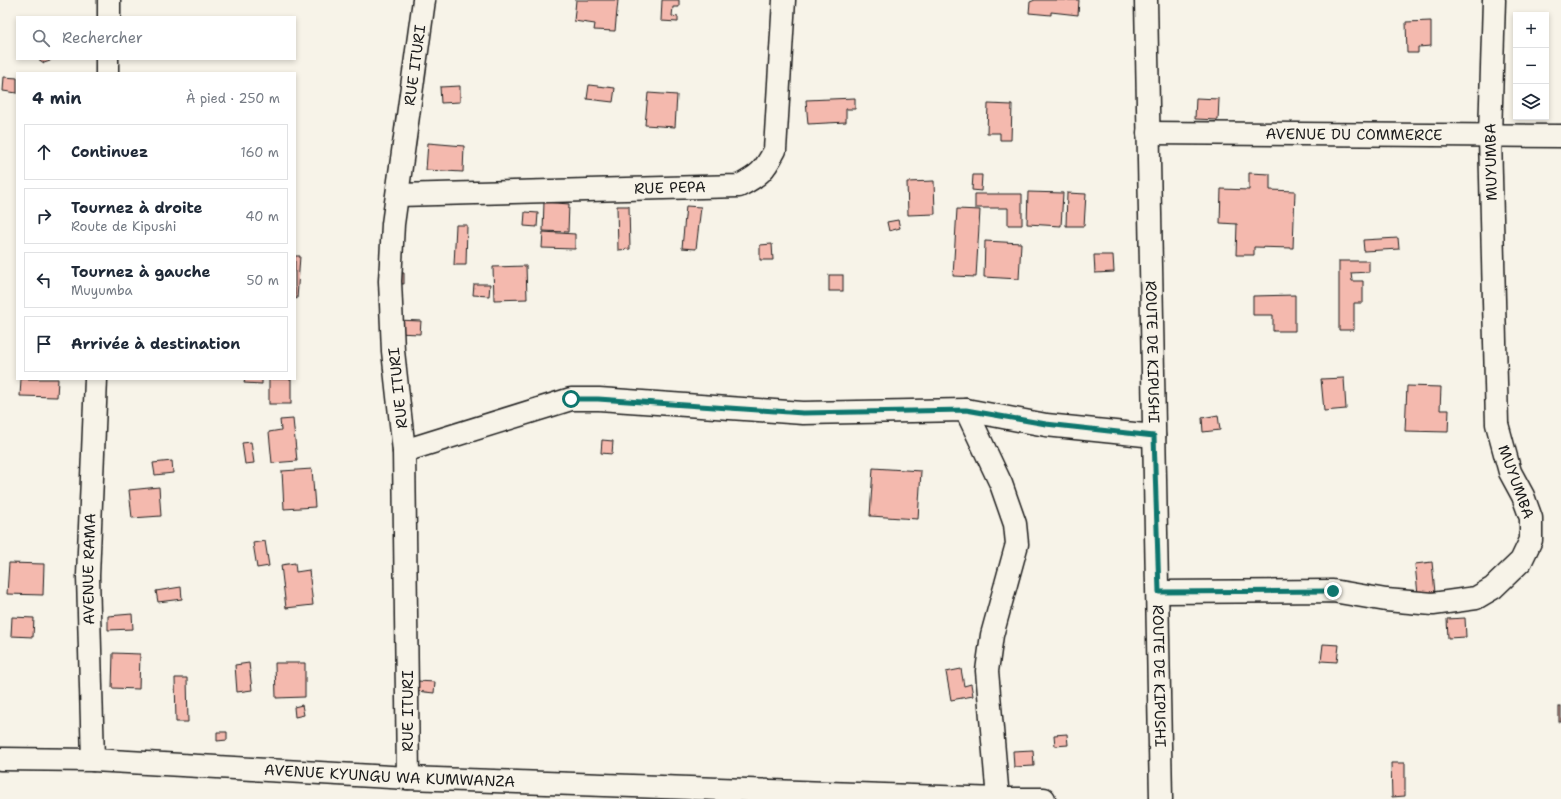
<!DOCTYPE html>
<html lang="fr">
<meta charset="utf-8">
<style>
:root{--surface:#fff;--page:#f6f6f7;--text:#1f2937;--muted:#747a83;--line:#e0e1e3}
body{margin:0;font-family:"Shantell Sans",sans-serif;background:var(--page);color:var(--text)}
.controls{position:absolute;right:12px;top:12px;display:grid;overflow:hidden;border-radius:0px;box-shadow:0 2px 6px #0003}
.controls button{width:36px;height:36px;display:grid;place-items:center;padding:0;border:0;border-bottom:1px solid var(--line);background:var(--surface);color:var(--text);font:20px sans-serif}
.stop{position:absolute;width:12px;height:12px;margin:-9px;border:3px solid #0f766e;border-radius:50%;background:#fff}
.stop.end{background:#0f766e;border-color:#fff;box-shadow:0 1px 4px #0008}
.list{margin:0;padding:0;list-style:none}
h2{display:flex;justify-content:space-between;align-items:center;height:52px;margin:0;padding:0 16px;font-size:17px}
h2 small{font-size:13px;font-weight:400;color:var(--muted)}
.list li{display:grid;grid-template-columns:26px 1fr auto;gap:12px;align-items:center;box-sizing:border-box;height:56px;margin:0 8px 8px;padding:0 8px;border:1px solid var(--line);border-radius:0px}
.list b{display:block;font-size:15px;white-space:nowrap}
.list p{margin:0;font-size:13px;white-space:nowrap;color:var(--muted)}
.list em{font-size:13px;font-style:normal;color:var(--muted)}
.icon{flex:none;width:22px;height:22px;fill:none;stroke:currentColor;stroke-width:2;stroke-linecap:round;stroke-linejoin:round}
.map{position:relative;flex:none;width:1561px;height:799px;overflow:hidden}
.search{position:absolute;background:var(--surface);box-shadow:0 2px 6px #0003;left:16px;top:16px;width:280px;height:44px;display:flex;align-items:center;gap:10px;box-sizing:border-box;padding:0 14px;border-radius:0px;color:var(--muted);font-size:15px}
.panel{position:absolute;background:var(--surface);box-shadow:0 2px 6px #0003;left:16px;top:72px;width:280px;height:308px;border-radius:0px}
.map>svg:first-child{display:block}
.building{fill:#f4b9ae;stroke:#1c1c1c}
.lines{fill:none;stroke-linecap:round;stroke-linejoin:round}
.minor-casing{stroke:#1c1c1c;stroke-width:25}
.secondary-casing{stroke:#1c1c1c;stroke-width:25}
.minor{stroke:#f7f3e8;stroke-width:22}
.secondary{stroke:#f7f3e8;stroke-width:22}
.route{stroke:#0f766e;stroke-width:5}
.labels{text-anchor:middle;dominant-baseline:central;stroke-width:4;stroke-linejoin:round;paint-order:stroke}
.street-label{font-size:15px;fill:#1c1c1c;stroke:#f7f3e8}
</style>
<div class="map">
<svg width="1561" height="799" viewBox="0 0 1561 799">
<rect width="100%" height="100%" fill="#f7f3e8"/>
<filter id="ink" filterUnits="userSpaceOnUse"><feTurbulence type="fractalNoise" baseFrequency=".025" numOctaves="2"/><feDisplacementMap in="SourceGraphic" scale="8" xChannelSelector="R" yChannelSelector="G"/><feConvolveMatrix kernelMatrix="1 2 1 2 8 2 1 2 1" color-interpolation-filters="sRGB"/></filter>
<g filter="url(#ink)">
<g class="building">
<path d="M576,0H618L615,31L594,30L595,24L574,21Z"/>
<path d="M662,0H679V7H673L672,16L678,17V22L661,21Z"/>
<path d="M1035,0H1079L1078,15L1051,12V15L1029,13L1030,2Z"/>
<path d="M1431,21V46L1418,47V53H1407L1406,22Z"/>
<path d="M38,59H51L50,61L44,63Z"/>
<path d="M4,77L17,78V93L3,91Z"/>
<path d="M589,85L615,88L613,102L587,99Z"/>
<path d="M460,86V102L441,103L440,87Z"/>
<path d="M648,93L677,95L675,127L645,125Z"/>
<path d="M855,98V109H846V122L808,124L806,100Z"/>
<path d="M1196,98L1219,99L1218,120L1195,119Z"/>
<path d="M988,104L1012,105L1011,140H1000V133H987Z"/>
<path d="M428,143L464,146L463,172L426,170Z"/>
<path d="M1249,173L1270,174V190L1295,191L1293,248L1254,247V255H1236L1237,224L1220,223L1221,189L1249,190Z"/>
<path d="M973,175H982L981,191L972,190Z"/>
<path d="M934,181L935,214L908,215L907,182Z"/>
<path d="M1028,192L1063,193L1061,226L1027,224Z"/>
<path d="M1067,193L1086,194L1084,226H1066Z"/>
<path d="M975,194H1022V225H1008V208H975Z"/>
<path d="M544,202L569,204L568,232L543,231Z"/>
<path d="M617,206H629L630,249L618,250Z"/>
<path d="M686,206L701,207L696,249L682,248Z"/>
<path d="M957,209L980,210L976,277L953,276Z"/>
<path d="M525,212L538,213L537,227L524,226Z"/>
<path d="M898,220L900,228L889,231L887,222Z"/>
<path d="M456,225H467L466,265H454Z"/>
<path d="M543,232L575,234V249L542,248Z"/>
<path d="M1398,238L1399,249L1364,251L1363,240Z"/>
<path d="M985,241L1021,243L1019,279L984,277Z"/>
<path d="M772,244L773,260H760V245Z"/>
<path d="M1094,255H1113L1114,272L1095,273Z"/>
<path d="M295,256H300L297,299L295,298Z"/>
<path d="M1339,261H1369V272L1351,273L1352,281H1363V303H1354V330H1339Z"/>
<path d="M526,266L527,299L494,300L493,267Z"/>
<path d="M393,272L404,273V284L393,283Z"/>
<rect x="829" y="275" width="14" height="16"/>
<path d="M474,284H490L489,296L473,295Z"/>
<path d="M1295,295V331H1273V315H1253V296Z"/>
<path d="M396,320L421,321L420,334L396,333Z"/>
<path d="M1344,378L1346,409L1324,411L1321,379Z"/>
<path d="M21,379H58L57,397L20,396Z"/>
<path d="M245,379H262V384L244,383Z"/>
<rect x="269" y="379" width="22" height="25"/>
<path d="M1407,386L1441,387L1440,410H1449L1448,432L1405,431Z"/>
<path d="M1218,415L1220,430L1203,432L1202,418Z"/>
<path d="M293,419L297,461L272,463L269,432L281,430L280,420Z"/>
<path d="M602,440L613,441L612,454L601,453Z"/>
<path d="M251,442L254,463L245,464L242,443Z"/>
<path d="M172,461L173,473L155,475L153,463Z"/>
<path d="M873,468L921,471L918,519L870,516Z"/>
<path d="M312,469L315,507L284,509L282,471Z"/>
<path d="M159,487L161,516L132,518L129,490Z"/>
<path d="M265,541L269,566L257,568L253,543Z"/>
<path d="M1432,562L1435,593L1418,595L1415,564Z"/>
<path d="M9,563L44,564L43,595L7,594Z"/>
<path d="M295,563L296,572L309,570L313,605L286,608L281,565Z"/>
<path d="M181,587L182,599L158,602L156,591Z"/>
<path d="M132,614L133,629L108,630V616Z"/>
<path d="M12,617L34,618L33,637L11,636Z"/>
<path d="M1465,618L1466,637L1448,638L1447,619Z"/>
<path d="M1323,644L1339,645L1337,662L1321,661Z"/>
<path d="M113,653L140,654L139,689L112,688Z"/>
<path d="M249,663L252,690L237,692L235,665Z"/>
<path d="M275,663H305V697L276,698Z"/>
<path d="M961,669L964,686L971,684L973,696L951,700L946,672Z"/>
<path d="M175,678H187L188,722H176Z"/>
<path d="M417,681L435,682L434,693L416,691Z"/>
<path d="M302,705L304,715L295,717L294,707Z"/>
<rect x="1559" y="707" width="2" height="15"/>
<path d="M217,732H227V740L217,741Z"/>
<path d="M1067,734L1068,745L1055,746L1054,735Z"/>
<path d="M1033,750L1034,766L1014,767L1013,751Z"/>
<path d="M1391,763H1405V796L1392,797Z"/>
</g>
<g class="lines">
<g class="minor-casing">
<g id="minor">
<path d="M109,17V0"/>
<path d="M107,73V59"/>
<path id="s1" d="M1148,133L1561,136"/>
<path id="s2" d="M398,195L739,186C760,175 764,171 775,150L784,0"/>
<path d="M966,410L1001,484L1015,524L1017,544L992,635L987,671L998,799"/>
<path d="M404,451L571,399H599L803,413L966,410L1046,425L1154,436"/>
<path d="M1159,592L1333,591L1386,600L1433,604L1476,598L1493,588L1521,561L1531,540V518L1523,496L1510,472L1497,424L1490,136L1494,0"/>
<path id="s3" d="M0,759L93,760L408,778L998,799H1044"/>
<path id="s4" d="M93,760L88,576L96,379"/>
<path id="s5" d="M408,778L404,451L393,351L390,281L393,224L424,0"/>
</g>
</g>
<g class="secondary-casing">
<g id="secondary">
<path id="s6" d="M1146,0C1149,266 1158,533 1161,799"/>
</g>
</g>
<use href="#minor" class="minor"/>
<use href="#secondary" class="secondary"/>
</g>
</g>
<g class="lines" filter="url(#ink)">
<path class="route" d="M571,399H598L803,413L966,410L1046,424L1154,436L1159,592L1333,591"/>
</g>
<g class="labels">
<g class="street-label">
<text stroke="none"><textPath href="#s5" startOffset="715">RUE ITURI</textPath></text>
<text stroke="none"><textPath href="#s1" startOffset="206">AVENUE DU COMMERCE</textPath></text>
<text transform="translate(1491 162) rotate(-91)">MUYUMBA</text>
<text stroke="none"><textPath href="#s2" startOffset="272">RUE PEPA</textPath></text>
<text stroke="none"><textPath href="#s6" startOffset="352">ROUTE DE KIPUSHI</textPath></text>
<text transform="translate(398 388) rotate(-96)">RUE ITURI</text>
<text transform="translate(1516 482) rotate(70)">MUYUMBA</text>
<text stroke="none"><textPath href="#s4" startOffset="191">AVENUE RAMA</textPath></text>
<text stroke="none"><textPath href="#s6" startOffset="676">ROUTE DE KIPUSHI</textPath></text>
<text transform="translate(408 711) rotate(-90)">RUE ITURI</text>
<text stroke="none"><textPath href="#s3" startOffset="390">AVENUE KYUNGU WA KUMWANZA</textPath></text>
</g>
</g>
</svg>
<div class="controls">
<button>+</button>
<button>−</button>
<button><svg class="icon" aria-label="layers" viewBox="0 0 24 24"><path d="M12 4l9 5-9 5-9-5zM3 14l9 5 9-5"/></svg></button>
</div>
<div class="stop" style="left:571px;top:399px"></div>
<div class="stop end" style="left:1333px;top:591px"></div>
<div class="search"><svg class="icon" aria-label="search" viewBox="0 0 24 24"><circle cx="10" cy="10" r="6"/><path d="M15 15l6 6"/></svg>Rechercher</div>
<section class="panel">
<h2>4 min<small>À pied · 250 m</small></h2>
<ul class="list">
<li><svg class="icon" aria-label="ahead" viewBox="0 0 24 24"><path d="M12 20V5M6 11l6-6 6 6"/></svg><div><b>Continuez</b></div><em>160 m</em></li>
<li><svg class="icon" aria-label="right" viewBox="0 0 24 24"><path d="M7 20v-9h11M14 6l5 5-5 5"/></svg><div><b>Tournez à droite</b><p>Route de Kipushi</p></div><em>40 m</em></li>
<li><svg class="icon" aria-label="left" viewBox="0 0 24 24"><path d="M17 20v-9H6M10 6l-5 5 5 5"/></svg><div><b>Tournez à gauche</b><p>Muyumba</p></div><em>50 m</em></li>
<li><svg class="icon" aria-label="arrive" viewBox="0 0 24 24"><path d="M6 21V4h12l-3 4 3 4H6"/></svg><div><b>Arrivée à destination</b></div></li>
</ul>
</section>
</div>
